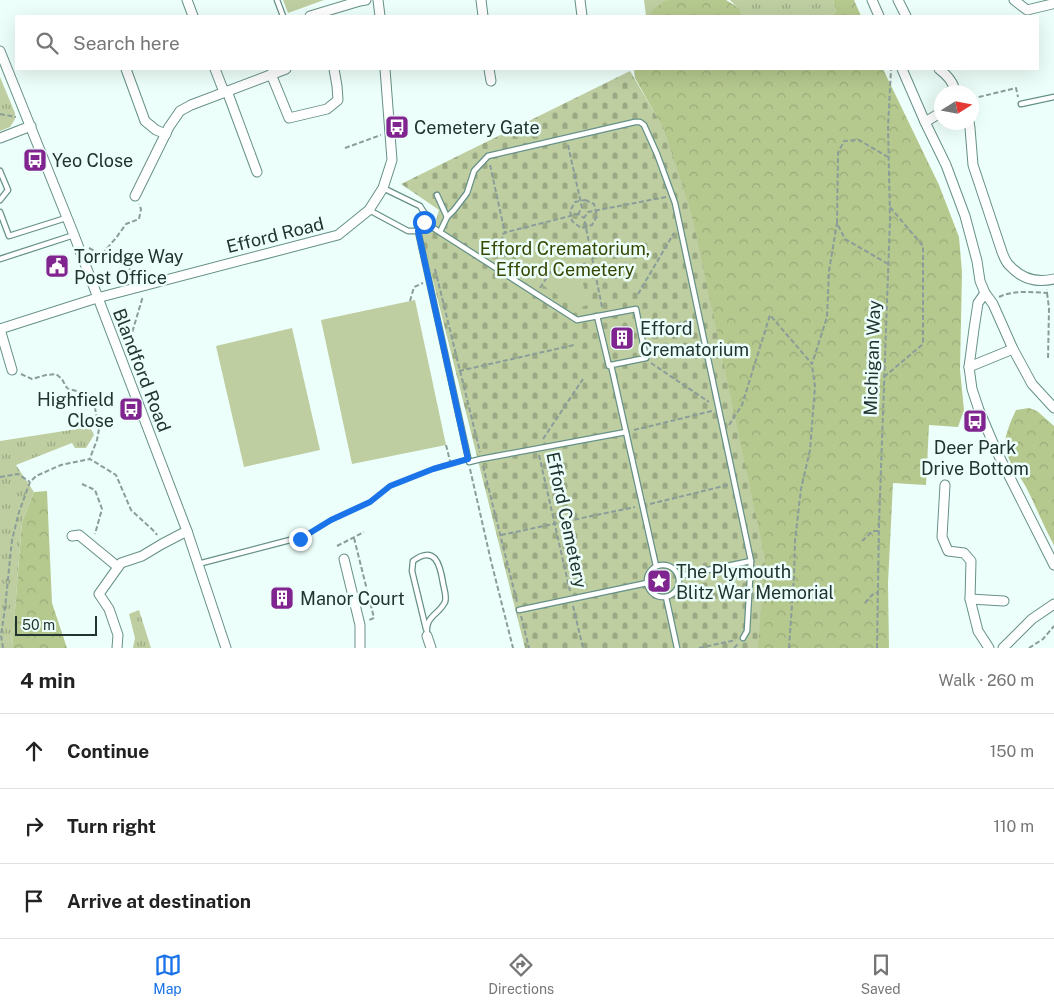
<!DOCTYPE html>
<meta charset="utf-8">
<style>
:root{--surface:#fff;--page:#f2f2f2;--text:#222;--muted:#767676;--line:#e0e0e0;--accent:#1a73e8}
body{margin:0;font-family:"Public Sans",sans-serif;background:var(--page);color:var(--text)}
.compass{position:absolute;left:934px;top:85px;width:45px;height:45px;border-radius:50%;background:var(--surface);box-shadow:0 5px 20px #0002;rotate:79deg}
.scale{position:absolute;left:15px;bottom:12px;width:82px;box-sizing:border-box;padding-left:5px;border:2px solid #223430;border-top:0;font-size:14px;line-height:18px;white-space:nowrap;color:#223430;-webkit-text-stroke:4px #edfffa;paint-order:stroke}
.stop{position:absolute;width:15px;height:15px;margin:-11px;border:4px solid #1a73e8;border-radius:50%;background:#fff}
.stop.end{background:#1a73e8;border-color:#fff;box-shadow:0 1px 5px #0008}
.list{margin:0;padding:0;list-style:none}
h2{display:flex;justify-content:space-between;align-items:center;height:65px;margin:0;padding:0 20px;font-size:21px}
h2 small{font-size:16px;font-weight:400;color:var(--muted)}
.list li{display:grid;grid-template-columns:32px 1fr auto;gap:15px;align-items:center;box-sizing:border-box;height:75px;padding:0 20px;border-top:1px solid var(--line)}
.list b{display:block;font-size:19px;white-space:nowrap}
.list em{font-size:16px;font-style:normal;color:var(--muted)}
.icon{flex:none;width:28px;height:28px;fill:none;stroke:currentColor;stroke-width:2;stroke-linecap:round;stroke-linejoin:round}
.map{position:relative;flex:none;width:1054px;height:648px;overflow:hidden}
.search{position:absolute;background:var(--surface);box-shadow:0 5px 20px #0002;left:15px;right:15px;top:15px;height:55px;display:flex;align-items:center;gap:12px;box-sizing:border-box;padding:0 18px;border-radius:0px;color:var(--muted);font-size:19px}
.sheet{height:290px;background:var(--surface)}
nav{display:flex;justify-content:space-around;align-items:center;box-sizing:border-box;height:70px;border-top:1px solid var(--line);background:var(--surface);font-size:14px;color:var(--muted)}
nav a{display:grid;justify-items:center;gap:2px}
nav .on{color:var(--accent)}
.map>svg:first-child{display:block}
.grass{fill:url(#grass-tufts)}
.forest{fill:url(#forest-crowns)}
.cemetery{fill:url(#cemetery-stones)}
.garden{fill:#becea1}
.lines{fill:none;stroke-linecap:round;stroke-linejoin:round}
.lane-casing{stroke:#669188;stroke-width:7}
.street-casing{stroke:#669188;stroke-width:11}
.path{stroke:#8b9d99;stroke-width:2;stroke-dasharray:5 2.5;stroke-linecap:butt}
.lane{stroke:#fff;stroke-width:4.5}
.street{stroke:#fff;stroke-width:9}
.route{stroke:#1a73e8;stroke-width:6}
.labels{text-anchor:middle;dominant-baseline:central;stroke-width:5;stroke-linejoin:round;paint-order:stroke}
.poi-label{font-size:18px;fill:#223430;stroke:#edfffa;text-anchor:start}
.street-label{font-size:18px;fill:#223430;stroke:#edfffa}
.park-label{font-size:18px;fill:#374602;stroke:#edfffa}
</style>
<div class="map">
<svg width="1054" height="648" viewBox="0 0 1054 648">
<defs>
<pattern id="grass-tufts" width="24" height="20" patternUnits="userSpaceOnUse" patternTransform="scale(1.25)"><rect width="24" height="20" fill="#becea1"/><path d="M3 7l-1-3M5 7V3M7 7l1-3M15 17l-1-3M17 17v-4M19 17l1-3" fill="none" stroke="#9aa884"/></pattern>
<pattern id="forest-crowns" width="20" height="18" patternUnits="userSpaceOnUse" patternTransform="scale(1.25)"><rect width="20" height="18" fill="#b5c88e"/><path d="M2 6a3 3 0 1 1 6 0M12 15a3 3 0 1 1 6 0" fill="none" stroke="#9bac7b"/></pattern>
<pattern id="cemetery-stones" width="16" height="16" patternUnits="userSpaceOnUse" patternTransform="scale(1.25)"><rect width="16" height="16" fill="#becea1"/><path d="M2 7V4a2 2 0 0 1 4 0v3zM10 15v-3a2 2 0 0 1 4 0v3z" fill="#9aa884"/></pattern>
</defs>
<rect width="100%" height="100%" fill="#edfffa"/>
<g class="grass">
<path d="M644,0H667L650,16H646Z"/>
<path d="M730,0H833L836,12L830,16H742L739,9Z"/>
<path d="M0,77L15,113V119L10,127L0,131Z"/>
<path d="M90,427L94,435L86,448H75L72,443L16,465L34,492L22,522L12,648H0V441Z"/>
<path d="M139,610L151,648H133L135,638L129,614Z"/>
</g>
<g class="forest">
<path d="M667,0H726L739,8L742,16H649L654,8Z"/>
<path d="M833,0H854L861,16H830L836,12Z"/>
<path d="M634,69H883L939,185L959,237L962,272L960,370L964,410L958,427L929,425L926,485L893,483L888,583L889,648H752L663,128L635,78Z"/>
<path d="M1029,408L1037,411L1054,426V545C1044,527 1036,507 1027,489C1020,475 1005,460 1005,443C1005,435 1012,418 1016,410Z"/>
<path d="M47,491L52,603L67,648H12L22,522L34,492Z"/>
</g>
<path class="cemetery" d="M630,71L664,129L692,215L765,558L758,648H525L424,245L420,233L434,227L439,210L401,184Z"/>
<g class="garden">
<path d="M283,0H324L288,13Z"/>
<path d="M556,242C565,244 570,246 576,253L588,305L577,308L519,269L514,251Z"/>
<path d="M415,300L446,445L352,464L321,320Z"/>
<path d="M292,328L320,450L244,467L216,346Z"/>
</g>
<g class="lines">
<g class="lane-casing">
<g id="lane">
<path d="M277,0L283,16"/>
<path d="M1021,104L1054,97"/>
<path d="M0,171L8,190L0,200"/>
<path d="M437,195L447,217"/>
<path d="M369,210L408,231H418L423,225L425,214L420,206L383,188"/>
<path d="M0,212L9,236L66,218"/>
<path d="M424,222L577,320L636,309L646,358L611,365L656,566"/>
<path d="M418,231L469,462L481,459L626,432"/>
<path d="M440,232L447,217L454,210L467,193L474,171L488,156L635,122H640L644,125L657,154L675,203L751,561L747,631L743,638"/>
<path d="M0,259L74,235"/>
<path d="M597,316L609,366L611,365"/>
<path d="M198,564L290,540"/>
<circle cx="663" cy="581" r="16"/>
<path d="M679,576L751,561"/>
<path d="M666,597L677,648"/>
<path d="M519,610L647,583"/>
<path d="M426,629L412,571L413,561C435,545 440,564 443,583C444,589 447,597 445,602C438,616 425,615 427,635"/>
</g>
</g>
<g class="street-casing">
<g id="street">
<path d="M187,0L193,16"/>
<path d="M378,0L380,16"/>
<path d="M481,0L483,16"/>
<path d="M580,0L582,16"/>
<path d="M872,0L879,16"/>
<path d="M898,0L906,16"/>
<path d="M1014,0L1027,10L1052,4"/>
<path d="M310,16L360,1L366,0"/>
<path d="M0,51L74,235L187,531L226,648"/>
<path d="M126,69L145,121L156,130L166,134"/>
<path d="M215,69L224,92"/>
<path d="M489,69L491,81"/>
<path d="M902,69L925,122L946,165L965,216L977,261L980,281L985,293L993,304L1013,349L1032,384L1054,408"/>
<path d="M939,69C947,75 954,82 955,92"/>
<path d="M271,74L289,118L327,109L338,100L337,86L334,69"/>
<path d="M227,91L257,172"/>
<path d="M925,122L942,112"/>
<path d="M969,122L970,128L973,165L1002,252C1004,257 1006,263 1010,266C1022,279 1037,283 1054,279"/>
<path d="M0,138L31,126"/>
<path d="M135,196L169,127L180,111L191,105L286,69"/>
<path d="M985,293L978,303L974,329L969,367L972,389L979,410L996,450L1054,565"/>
<path d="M0,329L97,298L338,235L369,210L383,188L392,160L385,69"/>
<path d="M0,329L12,370"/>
<path d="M969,367L1013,349"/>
<path d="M945,485L942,537L948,551L964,553L971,561L970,599L978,631L989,648"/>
<path d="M72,536L79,535L118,567"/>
<path d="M344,559L360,625V648"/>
<path d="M970,599L1004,601"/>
<path d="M427,636L431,648"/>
<path d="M117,648L118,635L109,609L99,594L121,563L142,556L162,544L187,531"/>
<path d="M1003,648L1032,619L1054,604"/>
</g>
</g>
<g class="path">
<path d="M972,96L975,98L1016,88L1018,97"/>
<path d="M0,114L16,117"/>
<path d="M568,145L582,208L578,214"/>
<path d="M345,148L381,135"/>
<path d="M490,165L505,233"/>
<path d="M585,200L594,204L597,216L592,225L581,228L572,221L570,211L575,202Z"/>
<path d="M89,248L143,276"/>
<path d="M102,254L116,238L126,224L139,219L141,209L139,204"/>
<path d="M506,264L502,241L503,234L507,232L578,214L584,218"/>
<path d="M888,264L845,239L837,223L838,153L844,141L859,140L888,157"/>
<path d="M435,269L480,452"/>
<path d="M540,288L555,265"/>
<path d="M1047,293L1049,308L1048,360"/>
<path d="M638,294L674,233"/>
<path d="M999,297C1013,290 1032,292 1047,293V289"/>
<path d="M410,301L414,287L423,283"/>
<path d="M602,307L584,218L588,212L666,197"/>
<path d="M647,330L692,320"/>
<path d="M126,344L129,343L143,296"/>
<path d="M651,363L709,402"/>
<path d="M459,371L574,345"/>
<path d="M21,374L32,379L46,375L56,374L62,379L65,385L68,389L77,391L88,397L95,408L99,429L97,440L90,458"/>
<path d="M884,377L923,344V246L890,207"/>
<path d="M729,425L742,405L770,315L812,364L827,317L829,271L837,223"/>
<path d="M634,430L712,411"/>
<path d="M543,439L583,379"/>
<path d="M446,445L451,465"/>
<path d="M539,455L570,591"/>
<path d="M483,466L517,602"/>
<path d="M470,469L491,561L513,648"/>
<path d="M0,477L18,474L30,482"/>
<path d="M82,484L95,490L102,509L95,534"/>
<path d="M650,504L728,485"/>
<path d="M501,535L635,507"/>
<path d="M354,538L374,618L369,620"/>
<path d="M298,539H300L331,520L370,502L390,486L433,469L461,461"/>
<path d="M862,541L873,531H879"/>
<path d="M337,546L364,532"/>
<path d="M865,603L872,595L878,592"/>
<path d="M573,606L583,648"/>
<path d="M521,616L529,648"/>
<path d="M3,648L1,635L5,608L12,540L19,512L30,482L36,476L61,465L90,459L116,475L131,510L155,532L157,535"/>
<path d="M699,648L736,640"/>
<path d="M734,648L738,644"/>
<path d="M789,648L794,576L795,541L801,489L810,450L815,387L812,365"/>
<path d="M877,648L879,524L890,219L888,127L891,69"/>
<path d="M1029,648L1043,639L1054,626"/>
</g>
<use href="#lane" class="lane"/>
<use href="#street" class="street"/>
</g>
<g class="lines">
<path class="route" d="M300,539L331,520L370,502L390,486L433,469L468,459L418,231L423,225L424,222"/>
</g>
<defs>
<g id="bus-square" transform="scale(1.25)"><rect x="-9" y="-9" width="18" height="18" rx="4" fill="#802490" stroke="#edfffa"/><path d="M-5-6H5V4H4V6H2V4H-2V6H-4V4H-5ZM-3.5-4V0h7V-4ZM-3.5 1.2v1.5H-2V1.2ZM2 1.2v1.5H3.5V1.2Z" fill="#fff"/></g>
<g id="civic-square" transform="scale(1.25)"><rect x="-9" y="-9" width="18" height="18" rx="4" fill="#802490" stroke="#edfffa"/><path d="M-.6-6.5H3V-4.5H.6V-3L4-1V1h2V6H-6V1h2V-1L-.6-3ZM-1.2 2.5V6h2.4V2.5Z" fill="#fff"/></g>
<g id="building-square" transform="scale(1.25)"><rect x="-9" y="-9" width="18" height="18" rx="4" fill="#802490" stroke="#edfffa"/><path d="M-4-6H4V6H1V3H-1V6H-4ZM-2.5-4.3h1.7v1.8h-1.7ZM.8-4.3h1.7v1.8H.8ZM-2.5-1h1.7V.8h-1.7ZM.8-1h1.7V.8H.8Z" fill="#fff"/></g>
<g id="sight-square" transform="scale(1.25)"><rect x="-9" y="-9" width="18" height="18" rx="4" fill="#802490" stroke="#edfffa"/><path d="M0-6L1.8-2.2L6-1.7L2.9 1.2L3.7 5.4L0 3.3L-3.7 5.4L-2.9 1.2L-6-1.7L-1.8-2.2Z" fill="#fff"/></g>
</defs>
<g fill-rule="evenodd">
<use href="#bus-square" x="397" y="127"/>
<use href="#bus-square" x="35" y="160"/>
<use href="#civic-square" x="57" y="266"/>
<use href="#building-square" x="622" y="338"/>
<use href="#bus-square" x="131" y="409"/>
<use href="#bus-square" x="975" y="421"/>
<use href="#sight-square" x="659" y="581"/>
<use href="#building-square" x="282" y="598"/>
</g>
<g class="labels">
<g class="poi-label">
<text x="414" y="127">Cemetery Gate</text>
<text x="52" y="160">Yeo Close</text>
<text x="74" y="256">Torridge Way<tspan x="74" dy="21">Post Office</tspan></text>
<text x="640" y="328">Efford<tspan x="640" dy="21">Crematorium</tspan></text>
<text x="114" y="399" text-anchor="end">Highfield<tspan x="114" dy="21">Close</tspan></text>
<text x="975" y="447" text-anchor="middle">Deer Park<tspan x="975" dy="21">Drive Bottom</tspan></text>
<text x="676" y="571">The Plymouth<tspan x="676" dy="21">Blitz War Memorial</tspan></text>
<text x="300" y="598">Manor Court</text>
</g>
<g class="street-label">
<text transform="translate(275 235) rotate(-14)">Efford Road</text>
<text transform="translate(872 358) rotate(-88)">Michigan Way</text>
<text transform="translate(142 370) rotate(69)">Blandford Road</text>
<text transform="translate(567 520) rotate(78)">Efford Cemetery</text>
</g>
<g class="park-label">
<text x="565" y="248">Efford Crematorium,<tspan x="565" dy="21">Efford Cemetery</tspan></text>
</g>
</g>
</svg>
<svg class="compass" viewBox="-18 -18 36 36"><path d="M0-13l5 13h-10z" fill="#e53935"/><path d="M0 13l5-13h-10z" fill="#767676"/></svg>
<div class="scale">50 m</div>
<div class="stop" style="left:424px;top:222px"></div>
<div class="stop end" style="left:300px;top:539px"></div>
<div class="search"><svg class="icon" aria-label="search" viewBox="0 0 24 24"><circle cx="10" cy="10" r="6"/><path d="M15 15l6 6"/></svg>Search here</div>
</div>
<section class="sheet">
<h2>4 min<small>Walk · 260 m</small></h2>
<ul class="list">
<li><svg class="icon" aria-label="ahead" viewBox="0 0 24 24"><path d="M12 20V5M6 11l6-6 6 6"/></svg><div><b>Continue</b></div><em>150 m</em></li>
<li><svg class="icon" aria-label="right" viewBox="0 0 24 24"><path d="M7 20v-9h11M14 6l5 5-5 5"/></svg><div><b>Turn right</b></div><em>110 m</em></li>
<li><svg class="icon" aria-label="arrive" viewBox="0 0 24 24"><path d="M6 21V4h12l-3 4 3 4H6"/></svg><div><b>Arrive at destination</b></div></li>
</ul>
</section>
<nav>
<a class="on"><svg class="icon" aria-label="map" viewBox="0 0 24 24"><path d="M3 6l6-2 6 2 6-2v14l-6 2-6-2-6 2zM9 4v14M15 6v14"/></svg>Map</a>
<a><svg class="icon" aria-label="directions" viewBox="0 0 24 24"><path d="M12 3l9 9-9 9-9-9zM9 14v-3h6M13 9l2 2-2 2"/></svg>Directions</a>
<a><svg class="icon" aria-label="saved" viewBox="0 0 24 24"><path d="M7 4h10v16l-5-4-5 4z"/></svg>Saved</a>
</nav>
